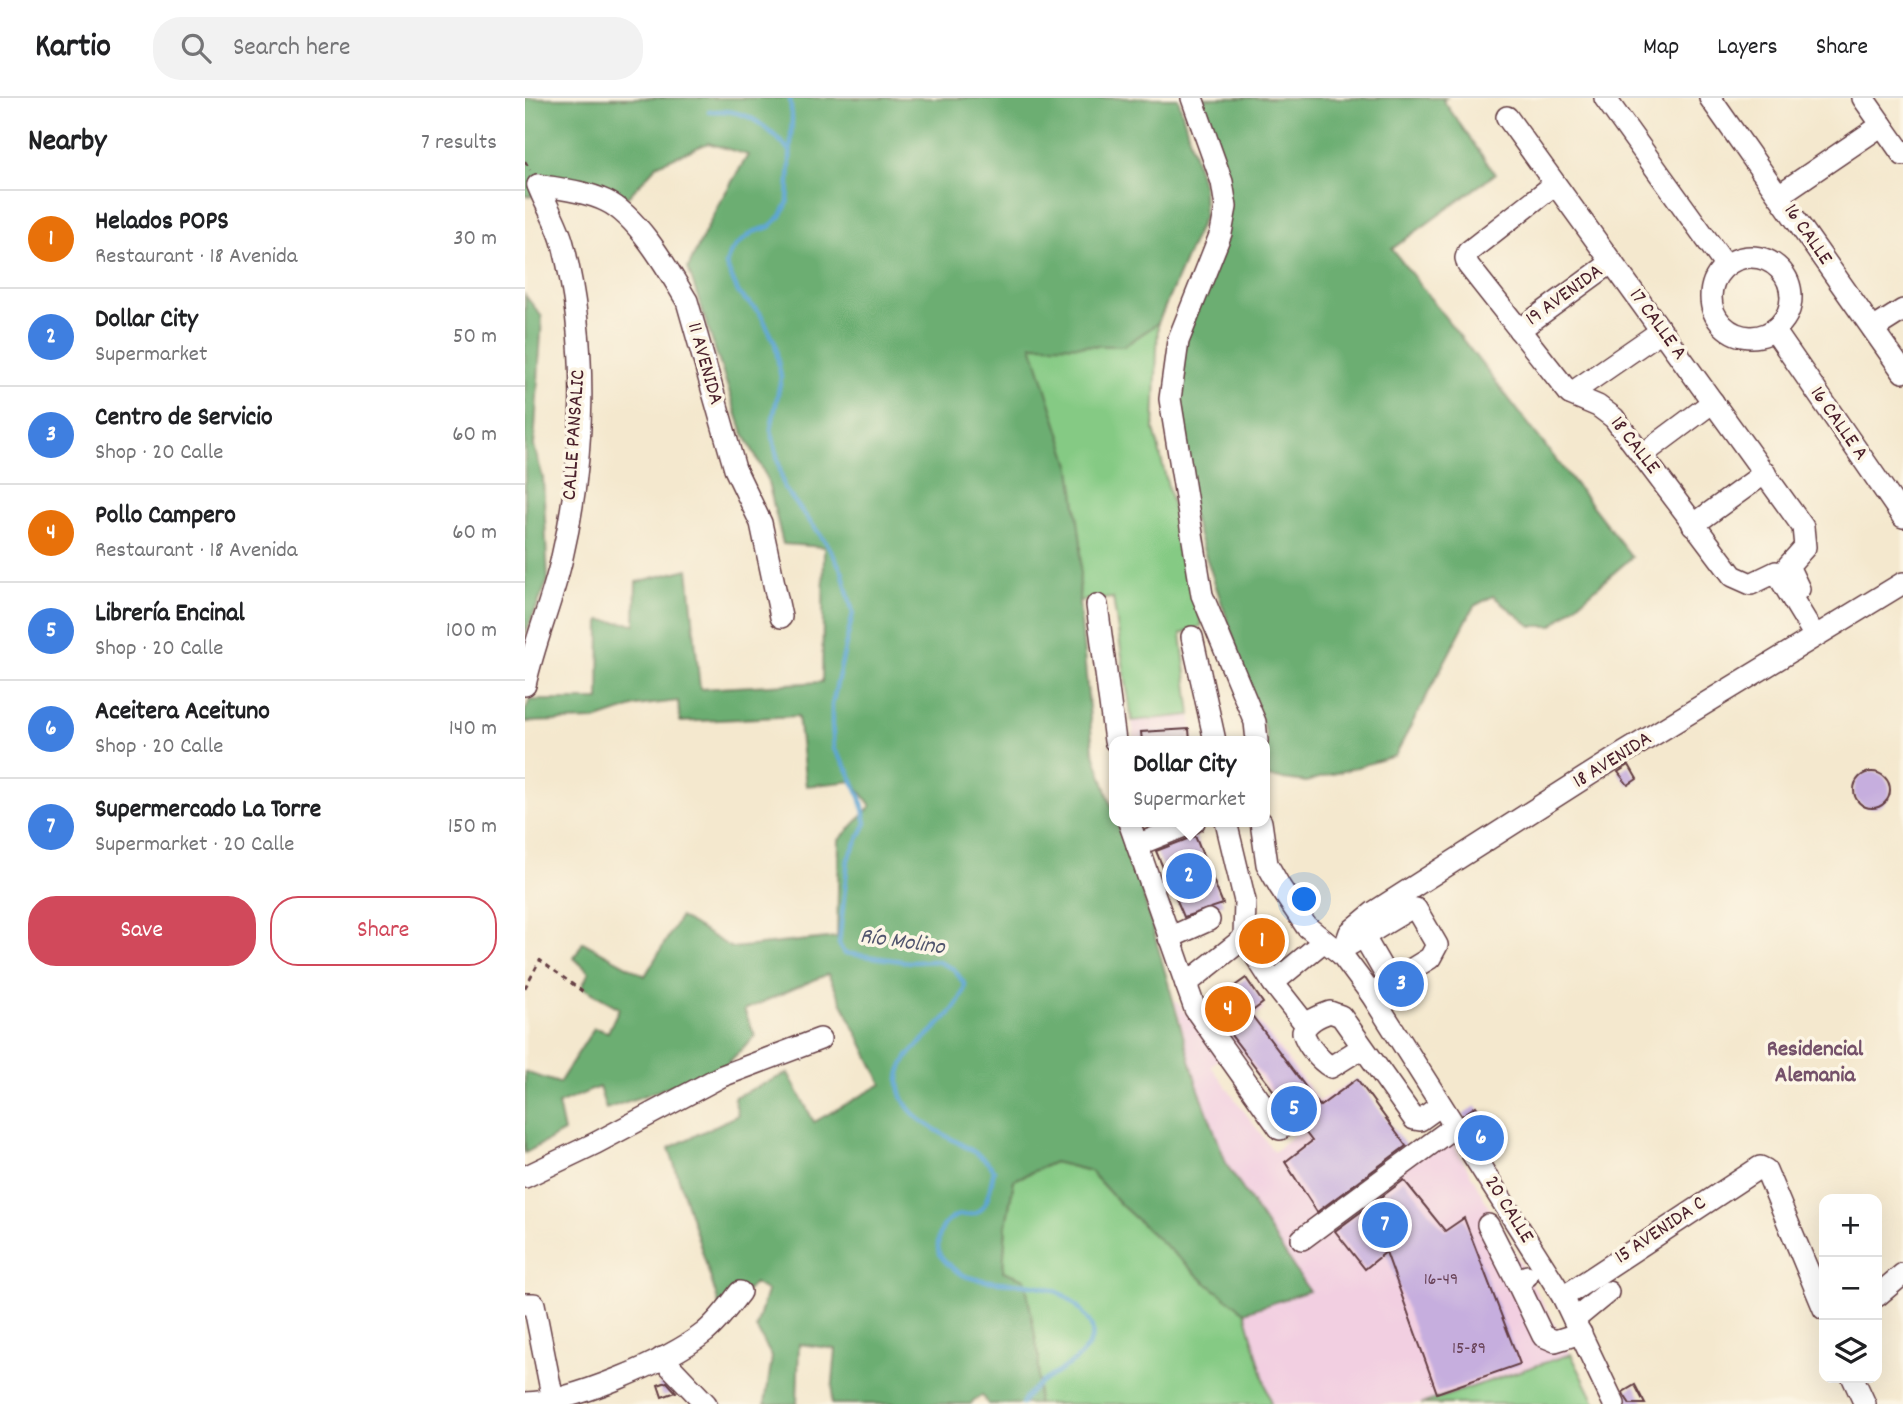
<!DOCTYPE html>
<meta charset="utf-8">
<style>
:root{--surface:#fff;--page:#f2f2f2;--text:#202124;--muted:#757577;--line:#e0e0e0;--accent:#d1495b}
body{margin:0;font-family:Dekko,sans-serif;background:var(--page);color:var(--text)}
.controls{position:absolute;right:21px;bottom:21px;display:grid;overflow:hidden;border-radius:14px;box-shadow:0 7px 28px #0002}
.controls button{width:63px;height:63px;display:grid;place-items:center;padding:0;border:0;border-bottom:2px solid var(--line);background:var(--surface);color:var(--text);font:35px sans-serif}
.you{position:absolute;left:780px;top:802px;width:24px;height:24px;margin:-18px;border:5px solid #fff;border-radius:50%;background:#1a73e8;box-shadow:0 0 0 10px #1a73e833}
.badge{display:grid;place-items:center;width:46px;height:46px;border-radius:50%;background:var(--accent);color:#fff;font-size:23px;font-weight:700}
.pin{position:absolute;translate:-50% -50%;border:4px solid #fff;box-shadow:0 2px 7px #0006}
.popup{position:absolute;left:584px;top:638px;width:161px;height:91px;box-sizing:border-box;display:grid;place-content:center;border-radius:14px;background:var(--surface);filter:drop-shadow(0 2px 5px #0005);font-size:23px;white-space:nowrap;color:var(--muted)}
.popup b{font-size:26px;color:var(--text)}
.popup::after{content:'';position:absolute;left:50%;top:100%;margin-left:-14px;border:14px solid transparent;border-top-color:var(--surface)}
.list{margin:0;padding:0;list-style:none}
h2{display:flex;justify-content:space-between;align-items:center;height:91px;margin:0;padding:0 28px;font-size:30px}
h2 small{font-size:23px;font-weight:400;color:var(--muted)}
.list li{display:grid;grid-template-columns:46px 1fr auto;gap:21px;align-items:center;box-sizing:border-box;height:98px;padding:0 28px;border-top:2px solid var(--line)}
.list b{display:block;font-size:26px;white-space:nowrap}
.list p{margin:0;font-size:23px;white-space:nowrap;color:var(--muted)}
.list em{font-size:23px;font-style:normal;color:var(--muted)}
.actions{display:flex;gap:14px;padding:21px 28px}
.actions a{flex:1;padding:16px 0;border:2px solid var(--accent);border-radius:28px;text-align:center;font-size:24px;color:var(--accent)}
.actions .main{background:var(--accent);color:#fff}
.icon{flex:none;width:38px;height:38px;fill:none;stroke:currentColor;stroke-width:2;stroke-linecap:round;stroke-linejoin:round}
.map{position:relative;flex:none;width:1378px;height:1306px;overflow:hidden}
header{display:flex;align-items:center;gap:42px;box-sizing:border-box;height:98px;padding:0 35px;background:var(--surface);border-bottom:2px solid var(--line)}
header strong{font-size:33px}
nav{display:flex;gap:38px;margin-inline-start:auto;font-size:24px}
.search{width:490px;height:63px;background:var(--page);display:flex;align-items:center;gap:18px;box-sizing:border-box;padding:0 24px;border-radius:28px;color:var(--muted);font-size:26px}
main{display:flex}
aside{flex:1;background:var(--surface)}
.map>svg:first-child{display:block}
.built{fill:#f2cfe1}
.green{fill:#85ca84;stroke:#687458;stroke-width:2}
.forest{fill:#6cae72;stroke:#5b664e;stroke-width:2}
.lines{fill:none;stroke-linecap:round;stroke-linejoin:round}
.stream{stroke:#5ca5d3;stroke-width:4.5}
.building{fill:#c6aede}
.minor-casing{stroke:#643d43;stroke-width:24}
.path{stroke:#643d43;stroke-width:2.5;stroke-dasharray:5 5;stroke-linecap:butt}
.minor{stroke:#fff;stroke-width:21}
.labels{text-anchor:middle;dominant-baseline:central;stroke-width:7;stroke-linejoin:round;paint-order:stroke}
.number-label{font-size:18px;fill:#694358}
.street-label{font-size:21px;fill:#4a1f2b;stroke:#fcf5e5}
.water-label{font-size:23px;font-style:italic;fill:#51556e;stroke:#fcf5e5}
.neighbourhood-label{font-size:23px;font-weight:bold;fill:#75516a;stroke:#fcf5e5}
</style>
<header>
<strong>Kartio</strong>
<div class="search"><svg class="icon" aria-label="search" viewBox="0 0 24 24"><circle cx="10" cy="10" r="6"/><path d="M15 15l6 6"/></svg>Search here</div>
<nav><a>Map</a><a>Layers</a><a>Share</a></nav>
</header>
<main>
<aside>
<h2>Nearby<small>7 results</small></h2>
<ul class="list">
<li><span class="badge" style="background:#e8710a">1</span><div><b>Helados POPS</b><p>Restaurant · 18 Avenida</p></div><em>30 m</em></li>
<li><span class="badge" style="background:#3f7fe0">2</span><div><b>Dollar City</b><p>Supermarket</p></div><em>50 m</em></li>
<li><span class="badge" style="background:#3f7fe0">3</span><div><b>Centro de Servicio</b><p>Shop · 20 Calle</p></div><em>60 m</em></li>
<li><span class="badge" style="background:#e8710a">4</span><div><b>Pollo Campero</b><p>Restaurant · 18 Avenida</p></div><em>60 m</em></li>
<li><span class="badge" style="background:#3f7fe0">5</span><div><b>Librería Encinal</b><p>Shop · 20 Calle</p></div><em>100 m</em></li>
<li><span class="badge" style="background:#3f7fe0">6</span><div><b>Aceitera Aceituno</b><p>Shop · 20 Calle</p></div><em>140 m</em></li>
<li><span class="badge" style="background:#3f7fe0">7</span><div><b>Supermercado La Torre</b><p>Supermarket · 20 Calle</p></div><em>150 m</em></li>
</ul>
<div class="actions"><a class="main">Save</a><a>Share</a></div>
</aside>
<div class="map">
<svg width="1378" height="1306" viewBox="0 0 1378 1306">
<rect width="100%" height="100%" fill="#fcf5e5"/>
<filter id="ink" filterUnits="userSpaceOnUse"><feTurbulence type="fractalNoise" baseFrequency=".0143" numOctaves="2"/><feDisplacementMap in="SourceGraphic" scale="14" xChannelSelector="R" yChannelSelector="G"/><feConvolveMatrix kernelMatrix="1 2 1 2 8 2 1 2 1" color-interpolation-filters="sRGB"/></filter>
<filter id="wash" filterUnits="userSpaceOnUse"><feTurbulence type="fractalNoise" baseFrequency=".00686" numOctaves="4" result="noise"/><feDisplacementMap in="SourceGraphic" scale="28" xChannelSelector="R" yChannelSelector="G"/><feGaussianBlur stdDeviation="1.57" result="paint"/><feColorMatrix in="noise" values="0 0 0 0 0 0 0 0 0 0 0 0 0 0 0 0 0 1.4 0 .05"/><feComposite in="paint" operator="in"/></filter>
<g filter="url(#wash)">
<rect width="100%" height="100%" fill="#f4e8ce"/>
<g class="built">
<path d="M666,617L669,643H610L607,623Z"/>
<path d="M721,885L739,911L730,919L794,1003L831,982L885,1056L919,1028L1046,1256L896,1306H746L720,1214L784,1193L702,1067L672,986L650,902L696,958L686,968L749,1054L774,1032L684,911Z"/>
</g>
<g class="green">
<path d="M633,225L629,331L677,528L656,536L666,617L607,623L588,500L554,503L556,445L507,246L599,248Z"/>
<path d="M529,1064L565,1073L596,1107L680,1184L720,1214L746,1306H512L514,1260L478,1173L481,1127L489,1082Z"/>
<path d="M1046,1256L1071,1306H896Z"/>
</g>
<g class="forest">
<path d="M0,0H653L678,88L679,118L633,225L599,248L507,247L546,370L556,445L554,503L568,652L589,715V724H592L609,765L672,986L702,1067L784,1193L720,1214L680,1184L596,1107L565,1073L529,1064L489,1082L481,1127L478,1173L500,1181L514,1260L512,1306H463L457,1297L445,1306H306L311,1251L274,1246L272,1306H240L247,1259L231,1230L242,1193L229,1185L198,1219L144,1050L213,1017L209,999L263,975L289,1024L357,986L303,876L219,912L230,938L198,970L81,1011L74,989L33,1006L39,1034L0,1055V974L34,985L69,930L83,934L94,910L57,889L64,874L49,860L58,844L120,878L155,819L207,850L312,839L314,742L346,708L328,683L281,688L273,618L155,624L153,603L111,608L70,622L0,624V613L5,602H74L75,522L110,526L111,484L163,471L175,591L297,584L299,449L258,446L242,380L217,332L163,170L193,107L223,57L183,45L133,66L103,99L70,95L0,98Z"/>
<path d="M674,0H921L918,2L970,76L867,151L1107,459L1027,528H1006L968,498L949,508L870,658L781,684L743,679L741,636L659,394L645,294L695,134Z"/>
<path d="M0,197L17,219L9,348L18,380L23,482L0,537Z"/>
</g>
<g class="lines">
<g class="stream">
<path d="M265,0L267,20L263,104L256,118L244,129L228,134L212,147L204,157L201,167L214,196L235,215L250,245L256,280L246,331L259,390L303,447L317,473L328,515L307,607V626L309,651L323,672L336,701L341,725L323,761L314,846L319,855L384,864L411,863L429,871L440,887C435,924 373,948 374,983C375,1032 446,1039 469,1072C466,1084 465,1100 457,1110C449,1120 440,1115 431,1118C415,1125 411,1142 414,1156C421,1165 431,1175 443,1179C487,1192 530,1174 560,1218C566,1225 570,1233 566,1242C552,1274 513,1275 497,1306"/>
<path d="M184,14C219,8 240,27 263,51"/>
</g>
</g>
<g id="blocks">
<g class="building">
<path d="M664,631L665,643H617L616,634Z"/>
<path d="M1104,667L1112,681L1103,687L1093,674Z"/>
<circle cx="1347" cy="692" r="18"/>
<path d="M670,738L698,806L659,819L631,753Z"/>
<path d="M741,830L750,845L742,851L732,836Z"/>
<path d="M721,880L738,905L725,915L795,1008L832,981L881,1048L792,1114L760,1064L787,1043L683,907Z"/>
<path d="M951,1008L958,1018L945,1028L938,1017Z"/>
<path d="M879,1082L920,1133L939,1120L995,1266L912,1295L861,1154L840,1171L810,1133Z"/>
<path d="M142,1284L151,1294L137,1299L133,1287Z"/>
<path d="M1110,1287L1120,1306H1105L1099,1297L1098,1294Z"/>
</g>
</g>
</g>
<g filter="url(#ink)">
<use href="#blocks" fill-opacity="0" stroke="#643d43" stroke-width="2"/>
<g class="lines">
<g class="minor-casing">
<g id="minor">
<path d="M667,0L697,84L701,109L696,135L653,243L645,301L677,497L730,624L732,643"/>
<path d="M1080,0L1200,167"/>
<path d="M1185,0L1378,274"/>
<path d="M1338,0L1378,57"/>
<path d="M982,19L1278,429L1280,449L1263,468L1274,491"/>
<path d="M1030,86L943,154L941,160L943,167L1045,296L1073,308L1089,320L1208,478L1226,486L1251,474L1290,538"/>
<path d="M13,87C35,91 60,93 81,103C113,118 144,173 162,203L210,371L236,425L256,519"/>
<path d="M1254,97L1357,27"/>
<circle cx="1226" cy="199" r="40"/>
<path d="M1348,231L1378,212"/>
<path d="M994,232L1087,164"/>
<path d="M1249,232L1378,419"/>
<path d="M1045,296L1136,233"/>
<path d="M1117,357L1188,304"/>
<path d="M1168,427L1240,375"/>
<path d="M572,507L590,643"/>
<path d="M667,539L690,643"/>
<path d="M0,587C9,545 26,506 36,464C60,363 64,248 38,146C33,126 20,106 13,87"/>
<path d="M604,724L661,886"/>
<path d="M701,724L720,803L719,840L748,885L799,843"/>
<path d="M736,724L742,766L755,789L781,828L817,857L846,896L1038,1199L1089,1306"/>
<path d="M612,747L669,724"/>
<path d="M839,839L865,884"/>
<path d="M644,840L684,822"/>
<path d="M719,840L661,886L670,911L755,1031"/>
<path d="M826,846L886,810L891,811L912,847L905,860L846,896"/>
<path d="M817,857L825,834L849,814L1089,661L1378,485"/>
<path d="M748,885L781,927"/>
<path d="M838,949L806,969C794,962 782,947 778,934C783,922 794,918 805,914L816,918L889,1021L895,1022L916,1007"/>
<path d="M0,1079L71,1045L197,978L295,941"/>
<path d="M963,1127L992,1184L1002,1178"/>
<path d="M777,1141L930,1028"/>
<path d="M992,1184L1018,1238L1030,1243L1056,1235"/>
<path d="M1352,1198L1378,1176"/>
<path d="M1038,1199L1235,1069L1241,1072L1299,1211"/>
<path d="M0,1206H9L28,1302"/>
<path d="M1049,1222L1083,1194"/>
<path d="M137,1260L181,1306"/>
<path d="M1328,1280L1340,1306"/>
<path d="M0,1305C45,1305 144,1263 179,1235C193,1224 204,1208 215,1194"/>
</g>
</g>
<g class="path">
<path d="M0,63L5,72"/>
<path d="M0,890L15,862L58,894"/>
</g>
<use href="#minor" class="minor"/>
</g>
</g>
<g class="labels">
<g class="number-label">
<text x="916" y="1182">16-49</text>
<text x="944" y="1251">15-89</text>
</g>
<g class="street-label">
<text transform="translate(1282 137) rotate(55)">16 CALLE</text>
<text transform="translate(1040 198) rotate(-36)">19 AVENIDA</text>
<text transform="translate(1132 227) rotate(54)">17 CALLE A</text>
<text transform="translate(179 266) rotate(74)">11 AVENIDA</text>
<text transform="translate(1313 326) rotate(55)">16 CALLE A</text>
<text transform="translate(50 337) rotate(-86)">CALLE PANSALIC</text>
<text transform="translate(1109 348) rotate(52)">18 CALLE</text>
<text transform="translate(1088 663) rotate(-32)">18 AVENIDA</text>
<text transform="translate(983 1112) rotate(58)">20 CALLE</text>
<text transform="translate(1136 1133) rotate(-34)">15 AVENIDA C</text>
</g>
<g class="water-label">
<text transform="translate(377 845) rotate(8)">Río Molino</text>
</g>
<g class="neighbourhood-label">
<text x="1290" y="952">Residencial<tspan x="1290" dy="26">Alemania</tspan></text>
</g>
</g>
</svg>
<div class="controls">
<button>+</button>
<button>−</button>
<button><svg class="icon" aria-label="layers" viewBox="0 0 24 24"><path d="M12 4l9 5-9 5-9-5zM3 14l9 5 9-5"/></svg></button>
</div>
<div class="you"></div>
<div class="pin badge" style="left:737px;top:843px;background:#e8710a">1</div>
<div class="pin badge" style="left:664px;top:778px;background:#3f7fe0">2</div>
<div class="popup"><b>Dollar City</b>Supermarket</div>
<div class="pin badge" style="left:876px;top:886px;background:#3f7fe0">3</div>
<div class="pin badge" style="left:703px;top:911px;background:#e8710a">4</div>
<div class="pin badge" style="left:769px;top:1011px;background:#3f7fe0">5</div>
<div class="pin badge" style="left:956px;top:1040px;background:#3f7fe0">6</div>
<div class="pin badge" style="left:860px;top:1127px;background:#3f7fe0">7</div>
</div>
</main>
